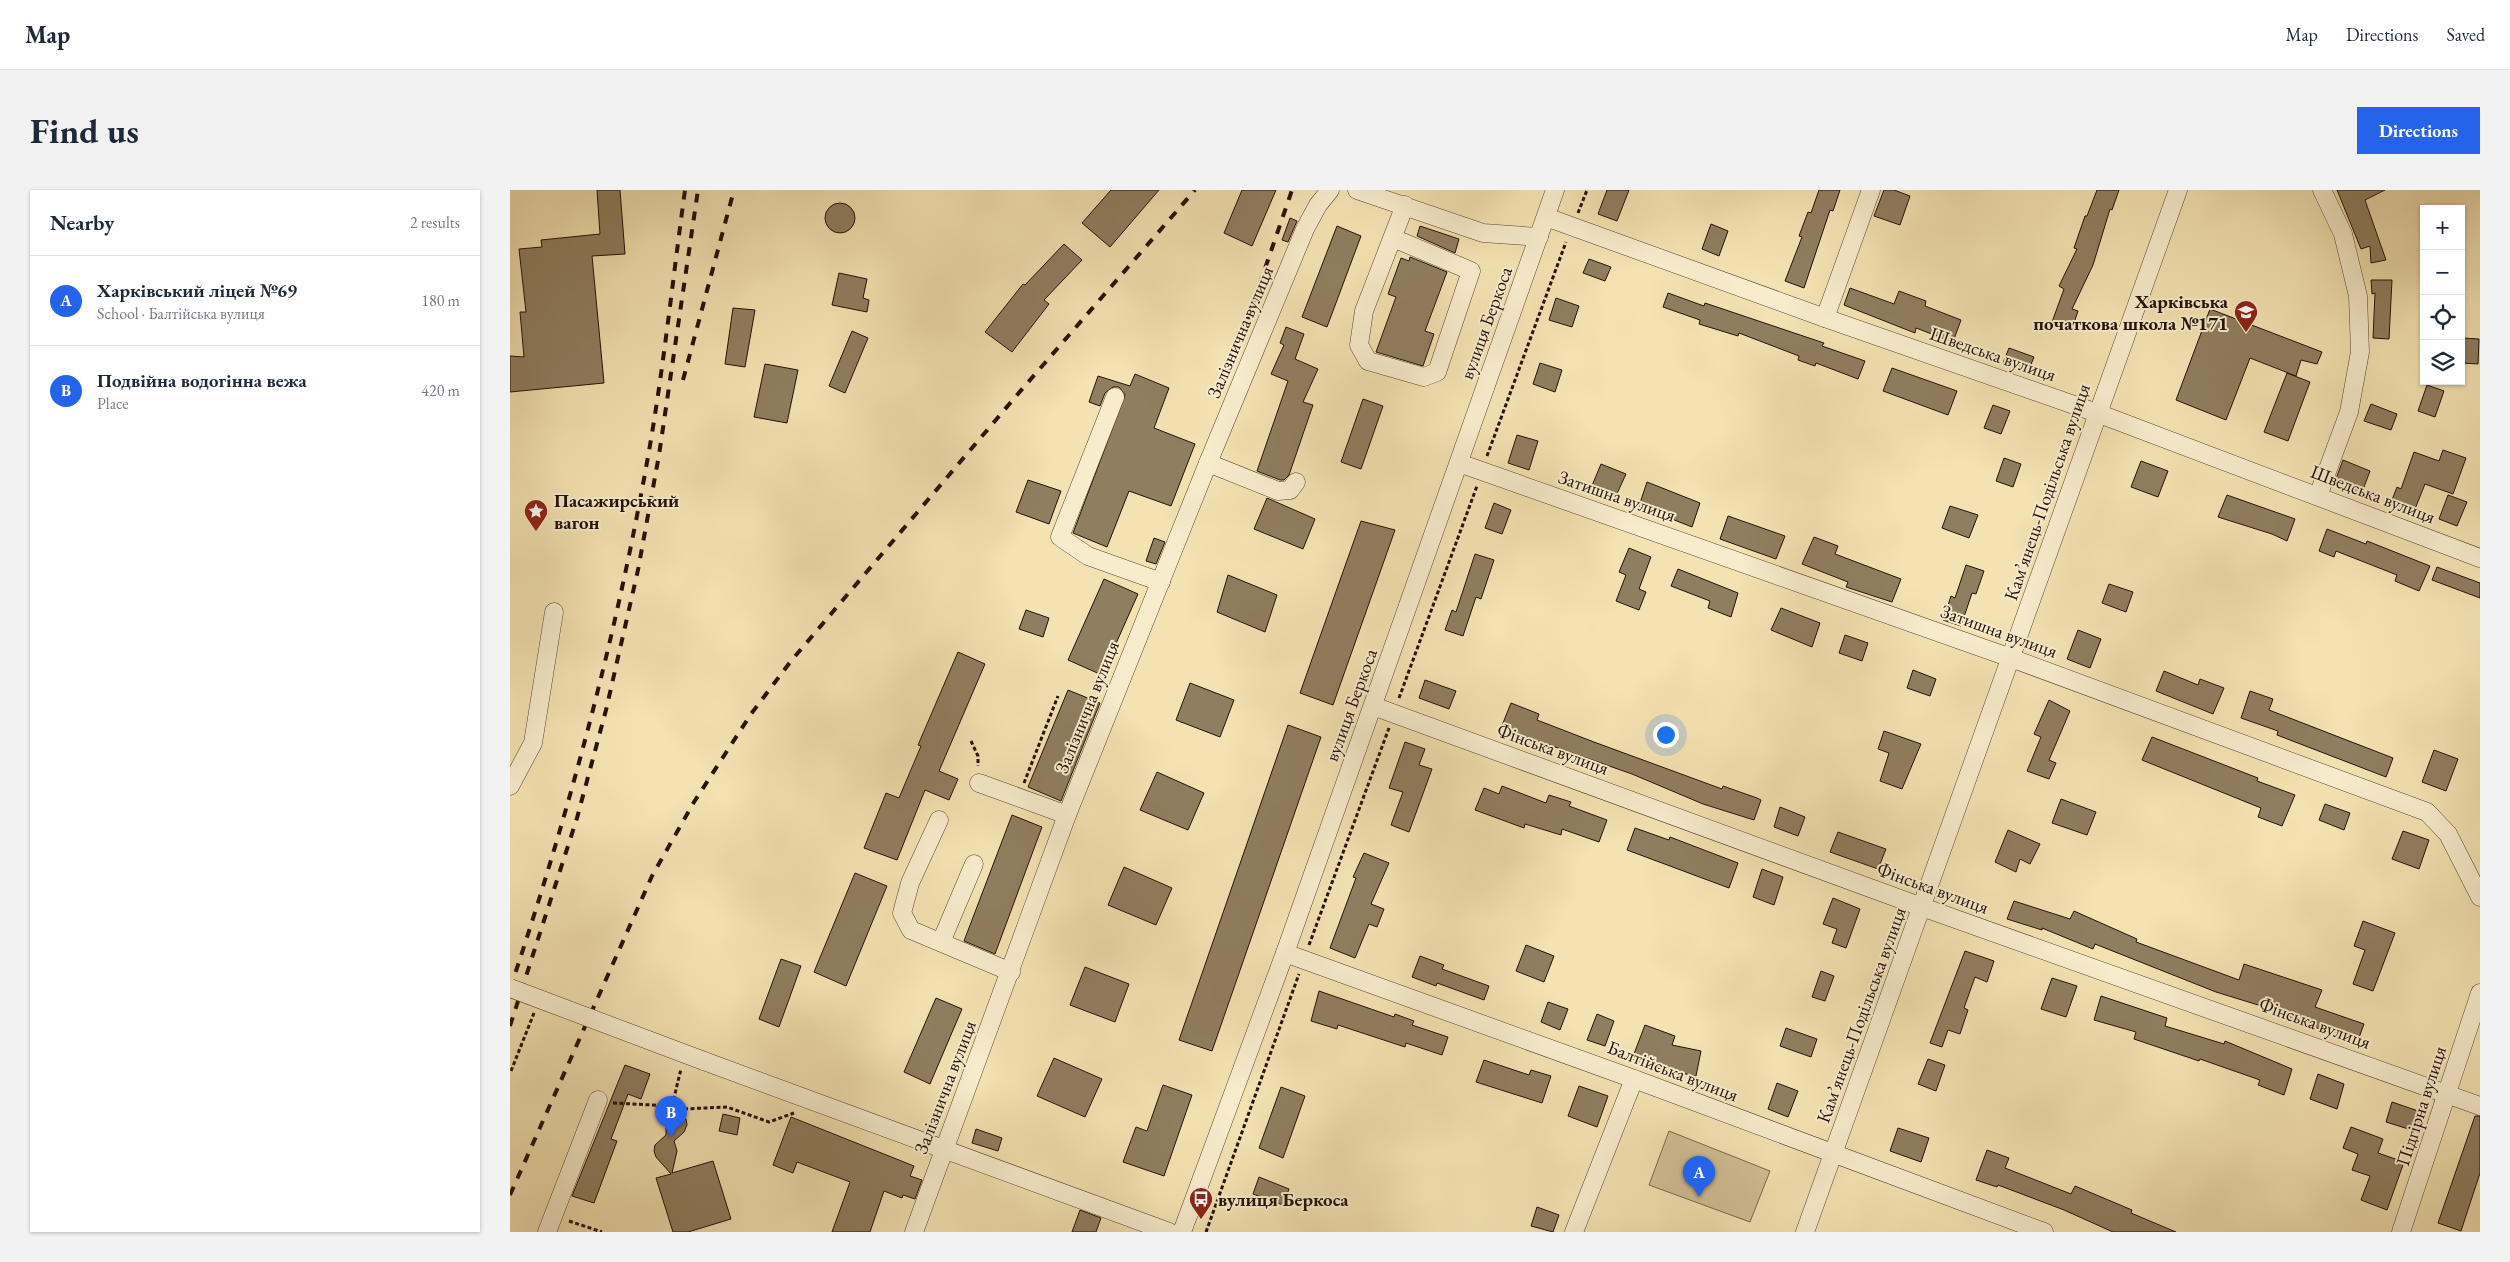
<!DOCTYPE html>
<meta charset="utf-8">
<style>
:root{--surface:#fff;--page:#f2f2f3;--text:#1f2937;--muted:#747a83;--line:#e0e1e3;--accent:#2563eb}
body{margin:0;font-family:"EB Garamond",serif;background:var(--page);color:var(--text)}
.controls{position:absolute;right:15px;top:15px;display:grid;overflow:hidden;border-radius:0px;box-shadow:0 1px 4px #0004}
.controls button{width:45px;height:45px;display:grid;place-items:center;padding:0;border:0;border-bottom:1px solid var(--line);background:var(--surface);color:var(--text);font:25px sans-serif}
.you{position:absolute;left:1155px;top:544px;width:18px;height:18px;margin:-12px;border:4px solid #fff;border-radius:50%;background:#1a73e8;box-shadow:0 0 0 8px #1a73e833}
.badge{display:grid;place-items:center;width:32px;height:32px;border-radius:50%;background:var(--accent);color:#fff;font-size:16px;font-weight:700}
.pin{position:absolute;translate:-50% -41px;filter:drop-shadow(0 1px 2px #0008)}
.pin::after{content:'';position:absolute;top:26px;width:18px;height:15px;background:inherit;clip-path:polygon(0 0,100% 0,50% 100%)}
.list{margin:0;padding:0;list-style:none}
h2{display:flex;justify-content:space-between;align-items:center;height:65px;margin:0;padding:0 20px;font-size:21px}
h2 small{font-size:16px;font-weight:400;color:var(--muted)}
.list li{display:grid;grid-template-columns:32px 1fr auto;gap:15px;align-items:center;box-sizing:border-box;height:90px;padding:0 20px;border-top:1px solid var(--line)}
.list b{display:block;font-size:19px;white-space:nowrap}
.list p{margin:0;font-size:16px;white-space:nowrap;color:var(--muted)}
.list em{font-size:16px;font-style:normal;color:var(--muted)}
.icon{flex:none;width:28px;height:28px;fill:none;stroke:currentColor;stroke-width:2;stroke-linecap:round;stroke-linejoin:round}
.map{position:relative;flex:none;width:1970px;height:1042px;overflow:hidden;border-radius:0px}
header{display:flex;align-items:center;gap:30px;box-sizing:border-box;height:70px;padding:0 25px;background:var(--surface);border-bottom:1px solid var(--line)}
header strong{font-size:24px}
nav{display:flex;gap:28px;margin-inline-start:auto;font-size:18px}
.intro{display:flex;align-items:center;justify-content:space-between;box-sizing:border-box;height:120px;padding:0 30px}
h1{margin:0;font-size:35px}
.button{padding:12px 22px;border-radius:0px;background:var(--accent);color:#fff;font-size:18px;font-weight:700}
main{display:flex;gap:30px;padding:0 30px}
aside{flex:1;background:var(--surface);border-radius:0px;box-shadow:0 1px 4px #0004}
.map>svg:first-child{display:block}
.green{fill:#d1be95;stroke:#7a684e}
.building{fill:#907e60;stroke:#241108}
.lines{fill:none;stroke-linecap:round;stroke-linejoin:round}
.minor-casing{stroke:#584532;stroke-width:19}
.path{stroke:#241108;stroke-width:3;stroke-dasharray:4 2.5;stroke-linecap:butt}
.minor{stroke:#f8eccd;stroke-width:18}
.rail{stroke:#241108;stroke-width:4;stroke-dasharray:9 9;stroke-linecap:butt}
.minor-bridge-casing{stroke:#584532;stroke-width:19;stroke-linecap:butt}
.minor-bridge{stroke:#f8eccd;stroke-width:18}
.labels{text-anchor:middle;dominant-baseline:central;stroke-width:4;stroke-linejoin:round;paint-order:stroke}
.poi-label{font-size:19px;font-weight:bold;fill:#241108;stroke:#f8eccd;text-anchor:start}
.street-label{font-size:19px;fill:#241108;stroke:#f8eccd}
</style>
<header>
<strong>Map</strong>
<nav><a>Map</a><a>Directions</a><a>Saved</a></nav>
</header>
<div class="intro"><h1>Find us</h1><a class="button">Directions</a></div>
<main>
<aside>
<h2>Nearby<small>2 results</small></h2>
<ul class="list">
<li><span class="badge">A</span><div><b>Харківський ліцей №69</b><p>School · Балтійська вулиця</p></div><em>180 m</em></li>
<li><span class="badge">B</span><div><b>Подвійна водогінна вежа</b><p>Place</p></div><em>420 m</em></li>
</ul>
</aside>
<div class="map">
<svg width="1970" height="1042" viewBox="0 0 1970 1042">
<rect width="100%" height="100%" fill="#f4e2b2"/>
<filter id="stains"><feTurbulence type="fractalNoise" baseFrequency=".004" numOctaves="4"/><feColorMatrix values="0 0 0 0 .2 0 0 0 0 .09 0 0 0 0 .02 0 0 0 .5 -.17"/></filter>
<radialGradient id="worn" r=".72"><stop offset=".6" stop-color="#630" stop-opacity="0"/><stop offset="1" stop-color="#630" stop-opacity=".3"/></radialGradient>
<path class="green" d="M1159,941L1260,981L1240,1032L1139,995Z"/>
<g class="building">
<path d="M87,0H110L115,64L82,66L94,193L0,202V166L14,167L10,122H16L9,59L32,57L31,50L90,44Z"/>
<path d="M601,0H649L600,57L572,33Z"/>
<path d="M732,0H766L742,56L714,43Z"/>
<path d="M1097,0H1119L1107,31L1088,24Z"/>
<path d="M1309,0H1330L1323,21L1320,20L1294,98L1275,91L1292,47L1289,46L1298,22L1301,23Z"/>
<path d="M1374,0H1384L1400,6L1390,35L1364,26Z"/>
<path d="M1587,0H1609L1602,20L1600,19L1583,75L1562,119L1568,121L1562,139L1542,132L1554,99L1549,96L1567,59L1564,58L1575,26H1577Z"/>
<path d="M1827,0H1875L1855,10L1876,70L1861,73L1860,56L1851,59Z"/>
<circle cx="330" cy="28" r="15"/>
<path d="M780,28L787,31L778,52L772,50Z"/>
<path d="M1201,34L1218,41L1209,66L1192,59Z"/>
<path d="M827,36L851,46L817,137L792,127Z"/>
<path d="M910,36L949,49L945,63L907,46Z"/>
<path d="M554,54L572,70L534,110L539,114L502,162L475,142L513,94L515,95Z"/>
<path d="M900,67L937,82L915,141L924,144L913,176L866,162L886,107L878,104L891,68L899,71Z"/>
<path d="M1079,69L1101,77L1095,91L1073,83Z"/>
<path d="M329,83L357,89L353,108L359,110L357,122L322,115Z"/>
<path d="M1861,90H1882L1879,149L1863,148L1865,103L1862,104Z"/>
<path d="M1340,98L1384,114L1389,101L1416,111L1415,116L1451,130L1443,152L1406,138L1405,143L1334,115Z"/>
<path d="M1158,103L1194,116L1195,113L1296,147L1314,153L1312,156L1355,171L1348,189L1306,173L1305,176L1288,170L1289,166L1229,143L1228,146L1189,134L1190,130L1153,117Z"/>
<path d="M1046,108L1069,116L1062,137L1039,130Z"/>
<path d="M223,118L245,120L235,177L215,174Z"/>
<path d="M1700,119L1812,162L1807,174L1791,170L1786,186L1740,168L1716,230L1666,210Z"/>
<path d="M776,137L794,144L785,169L808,179L793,212L803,215L779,285L774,290H770L747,281L778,191L761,184L774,155L770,153Z"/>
<path d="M342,141L358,148L335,203L319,196Z"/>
<path d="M1953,148L1969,149L1968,174L1951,173Z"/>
<path d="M1499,158L1524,167L1518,182L1493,173Z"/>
<path d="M1030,173L1052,180L1045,202L1023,194Z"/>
<path d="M255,174L288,180L277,233L244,227Z"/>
<path d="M1382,178L1447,201L1438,225L1373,201Z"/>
<path d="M1777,183L1800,192L1778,251L1754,242Z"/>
<path d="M625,184L659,198L644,238L685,254L661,316L619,301L597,357L563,343L615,205L609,197H603L595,203L590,216L579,212L588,186L620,196Z"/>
<path d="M1917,195L1934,201L1925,227L1908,221Z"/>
<path d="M853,209L873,216L851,279L831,272Z"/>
<path d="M1861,214L1887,224L1881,240L1854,231Z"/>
<path d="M1483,215L1500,221L1491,244L1474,238Z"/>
<path d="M1007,245L1028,251L1019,280L998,273Z"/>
<path d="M1933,260L1956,268L1943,304L1915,294L1903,324L1880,315L1887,297L1891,299L1904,262L1929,271Z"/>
<path d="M1494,268L1511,274L1503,297L1486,291Z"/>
<path d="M1833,270L1860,281L1851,305L1824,294Z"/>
<path d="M1631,271L1658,281L1648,307L1621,297Z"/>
<path d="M1091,274L1116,284L1105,308L1081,298Z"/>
<path d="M518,290L551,301L539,334L506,322Z"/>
<path d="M1137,292L1190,313L1182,337L1129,316Z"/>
<path d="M1717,305L1785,329L1777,351L1762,344L1708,327Z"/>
<path d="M1938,305L1957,312L1947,336L1929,329Z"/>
<path d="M757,308L805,329L793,359L744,339Z"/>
<path d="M984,313L1001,320L992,344L975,338Z"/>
<path d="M1440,316L1468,325L1459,348L1432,338Z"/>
<path d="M1218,326L1275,346L1266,369L1210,349Z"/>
<path d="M851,331L885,340L823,515L790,503Z"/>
<path d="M1817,339L1856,354L1857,351L1920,376L1909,401L1885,391L1887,385L1826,361L1824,367L1809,361Z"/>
<path d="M1304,347L1328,356L1325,364L1391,389L1382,412L1336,397L1338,392L1292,374Z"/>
<path d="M644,348L655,352L646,374L636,371Z"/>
<path d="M1119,358L1141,367L1129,399L1136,402L1129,420L1106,411L1116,385L1109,382Z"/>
<path d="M965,364L984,370L971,409L966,407L953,446L935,440L942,420L946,422Z"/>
<path d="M1456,375L1474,381L1466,404L1462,403L1451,436L1433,430L1441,406L1445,408Z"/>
<path d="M1927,377L1970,393V408L1922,390Z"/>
<path d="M1168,379L1228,403L1221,427L1198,418L1200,411L1161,396Z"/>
<path d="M718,385L767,405L755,442L707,422Z"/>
<path d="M594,389L628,404L592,485L558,470Z"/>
<path d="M1599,394L1623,402L1616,422L1592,413Z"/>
<path d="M1271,418L1310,433L1302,457L1261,440Z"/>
<path d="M516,420L539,428L533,447L509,439Z"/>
<path d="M1568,440L1591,449L1580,478L1557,469Z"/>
<path d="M1335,445L1358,453L1352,471L1329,463Z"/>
<path d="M448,462L475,474L429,581L448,589L439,610L415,600L387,670L354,658L376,603L389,608L411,556L408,555Z"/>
<path d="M1403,480L1426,489L1420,506L1397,498Z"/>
<path d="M1654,481L1688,495L1690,489L1714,498L1703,524L1646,501Z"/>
<path d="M915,490L946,501L939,519L909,508Z"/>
<path d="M680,493L724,510L710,547L666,530Z"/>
<path d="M558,500L590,513L551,611L518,597Z"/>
<path d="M1740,501L1763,509L1759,520L1883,568L1876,587L1767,545L1768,541L1731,528Z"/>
<path d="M1539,510L1560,521L1539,570L1546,573L1539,589L1517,581L1531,547L1524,544Z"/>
<path d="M1001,513L1029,524L1027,530L1084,552L1212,599L1213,596L1247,608L1251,610L1244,630L1193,614L1122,584L991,538Z"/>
<path d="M778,535L811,547L702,861L669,850Z"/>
<path d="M1374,541L1411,554L1392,599L1370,591L1379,563L1368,559Z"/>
<path d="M1642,547L1748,588L1747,591L1785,605L1772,636L1748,627L1751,618L1632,570Z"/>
<path d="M895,552L915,559L909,575L922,579L899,642L881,635L893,602L879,598Z"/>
<path d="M1924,560L1948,569L1936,601L1912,592Z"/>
<path d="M647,582L694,603L678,640L630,620Z"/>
<path d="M992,596L1036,613L1039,605L1061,612L1059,616L1097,630L1089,652L1052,639L1051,645L1015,634L1014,638L965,620L974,598L989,604Z"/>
<path d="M1551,609L1586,622L1577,645L1542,633Z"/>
<path d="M1815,614L1840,623L1834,640L1809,630Z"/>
<path d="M1270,617L1295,627L1288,646L1264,637Z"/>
<path d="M502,625L532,637L485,764L454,751Z"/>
<path d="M1125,638L1159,650L1160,647L1228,673L1219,698L1117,660Z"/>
<path d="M1498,640L1530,654L1520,674L1510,669L1506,682L1485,672Z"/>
<path d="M1893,641L1919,650L1909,679L1882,669Z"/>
<path d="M1328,642L1376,659L1368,679L1320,662Z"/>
<path d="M854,663L879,673L861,714L874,719L867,737L859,734L845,768L820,758L846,688L843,687Z"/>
<path d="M614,677L662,698L646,735L598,715Z"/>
<path d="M1252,679L1273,687L1264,715L1243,707Z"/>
<path d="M345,683L377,696L336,796L304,782Z"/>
<path d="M1323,708L1350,719L1336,758L1322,753L1327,739L1313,734Z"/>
<path d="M1504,711L1560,729L1564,721L1627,749L1626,752L1729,790L1734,774L1812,800L1805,817L1854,834L1847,853L1770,824L1771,822L1706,802L1585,754L1583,759L1532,738V740L1497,729Z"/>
<path d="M1853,731L1885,743L1863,801L1843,794L1855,760L1844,756Z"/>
<path d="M1016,755L1044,766L1034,792L1006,781Z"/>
<path d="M1455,761L1484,771L1477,792L1465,787L1454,818L1458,820L1450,844L1438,840L1432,857L1420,853Z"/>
<path d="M910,766L934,775L932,779L979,796L974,810L927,793L926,796L902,787Z"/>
<path d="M271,769L291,776L269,837L249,829Z"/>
<path d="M575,777L619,794L605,832L560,815Z"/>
<path d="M1311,781L1324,786L1315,811L1302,807Z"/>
<path d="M1542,788L1567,796L1556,827L1531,819Z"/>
<path d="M809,801L884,827L885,824L904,831L902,835L938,847L932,865L896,853L895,857L828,835L827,839L801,831Z"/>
<path d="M1591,806L1657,828L1655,836L1714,854L1715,851L1782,879L1774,905L1748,895L1750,890L1690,869L1689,871L1624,849L1626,842L1584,830Z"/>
<path d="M426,808L452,819L420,894L394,882Z"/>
<path d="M1038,812L1058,819L1050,840L1031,832Z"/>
<path d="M1087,824L1104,831L1095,856L1077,850Z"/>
<path d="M1135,835L1165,846L1162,855L1191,861L1186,886L1150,879L1122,869Z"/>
<path d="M1276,838L1307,849L1301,867L1270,856Z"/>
<path d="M544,868L592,889L575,927L527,906Z"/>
<path d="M1418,869L1435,875L1426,901L1408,894Z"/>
<path d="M974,870L1019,885L1021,880L1041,886L1032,913L966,892Z"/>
<path d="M115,875L140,884L131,909L118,904L101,949L107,951L84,1013L62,1006Z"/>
<path d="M1808,884L1834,894L1827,919L1800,909Z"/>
<path d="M1267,893L1288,901L1278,927L1258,919Z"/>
<path d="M653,895L682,905L654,986L613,972L626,937L637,941Z"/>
<path d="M1069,896L1098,906L1087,937L1058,926Z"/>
<path d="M771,897L795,906L773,968L749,958Z"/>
<path d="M1882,912L1914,923L1908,942L1876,932Z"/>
<path d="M167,923L176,929L177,935L174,942L164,951L167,961L162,983L203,971L221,1029L178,1042H163L146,988L161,984L146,967L144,961L145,955L156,945V929L160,925Z"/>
<path d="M213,924L230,928L227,945L209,941Z"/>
<path d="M1965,926H1970V983L1951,1041L1928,1033Z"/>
<path d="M281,927L404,976L400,986L412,990L405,1009L393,1005L392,1008L374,1001L360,1042H322L340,992L287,972L283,983L263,975Z"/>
<path d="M1841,937L1873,949L1868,963L1894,972L1877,1020L1851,1010L1860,986L1842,980L1848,964L1833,958Z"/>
<path d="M1388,938L1419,948L1411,972L1380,961Z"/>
<path d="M466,939L492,948L488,961L462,953Z"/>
<path d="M1477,960L1499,968L1495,978L1561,1004L1565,996L1622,1020L1621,1023L1666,1042H1603L1554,1020L1488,995L1487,997L1466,990Z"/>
<path d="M749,987L779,999L773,1015L743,1004Z"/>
<path d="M1027,1017L1049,1025L1043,1042L1021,1036Z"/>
<path d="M570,1020L591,1028L586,1042H562Z"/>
</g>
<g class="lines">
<g class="minor-casing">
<g id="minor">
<path d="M847,0L973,43L1029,47"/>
<path d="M1036,27L1315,128L1587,223L1970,368"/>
<path d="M883,48L961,81L927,182L914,187L858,171L849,155L854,121L895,15"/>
<path d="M1315,128L1361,0"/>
<path d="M605,207L550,347L578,366L651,392"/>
<path d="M698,273L768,301L780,300L786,292"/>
<path d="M949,273L1501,468L1917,622L1938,644L1970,707"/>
<path d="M1808,306L1839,222L1850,162L1848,106L1833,44L1812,0"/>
<path d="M863,516L1412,717L1970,916"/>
<path d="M469,593L557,625"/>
<path d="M0,596L23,553L44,422"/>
<path d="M429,630L400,693L392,723L401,740L501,782"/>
<path d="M431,752L464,674"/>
<path d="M775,763L1124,889L1534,1042"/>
<path d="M194,871L659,1042"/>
<path d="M37,1042L88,910"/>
<path d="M404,1042L557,625L698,273L795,39L808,15L820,0"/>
<path d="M672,1042L775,763L1045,0"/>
<path d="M1064,1042L1124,889"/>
<path d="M1295,1042L1668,0"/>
<path d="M1891,1042L1970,803"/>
</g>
</g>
<g class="path">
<path d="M1068,23L1077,0"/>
<path d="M977,266L1056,52"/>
<path d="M889,508L967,296"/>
<path d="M461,551L468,566V576"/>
<path d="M514,593L548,506"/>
<path d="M799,755L879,538"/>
<path d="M1,881L24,823"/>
<path d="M103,913L162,916L173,919L217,917L259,932L284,923"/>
<path d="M162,916L171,879"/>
<path d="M59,1031L92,1042"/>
<path d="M696,1042L789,784"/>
</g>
<use href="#minor" class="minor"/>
<g class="rail">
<path d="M726,163L782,0"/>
<path d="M173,190L224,0"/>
<path d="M0,799C59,623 107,444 139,261C154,175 163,87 175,0"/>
<path d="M0,836L67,628L96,520L128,380L149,265L188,0"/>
<path d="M0,1005L142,686L184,612L241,524L281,471L507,205L685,0"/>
</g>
<g class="minor-bridge-casing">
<path id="minor-bridge" d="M0,798L194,871"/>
</g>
<use href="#minor-bridge" class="minor-bridge"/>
</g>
<defs>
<g id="school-pin" transform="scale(1.25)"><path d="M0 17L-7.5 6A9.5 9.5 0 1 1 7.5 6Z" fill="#8f2418" stroke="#f8eccd"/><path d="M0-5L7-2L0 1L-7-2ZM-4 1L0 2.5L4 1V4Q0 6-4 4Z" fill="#fff"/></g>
<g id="sight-pin" transform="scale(1.25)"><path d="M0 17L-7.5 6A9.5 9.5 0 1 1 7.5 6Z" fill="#8f2418" stroke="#f8eccd"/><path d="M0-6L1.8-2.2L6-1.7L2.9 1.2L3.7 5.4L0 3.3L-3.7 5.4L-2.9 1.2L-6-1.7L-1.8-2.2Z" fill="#fff"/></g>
<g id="bus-pin" transform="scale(1.25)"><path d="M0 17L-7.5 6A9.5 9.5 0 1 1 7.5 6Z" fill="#8f2418" stroke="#f8eccd"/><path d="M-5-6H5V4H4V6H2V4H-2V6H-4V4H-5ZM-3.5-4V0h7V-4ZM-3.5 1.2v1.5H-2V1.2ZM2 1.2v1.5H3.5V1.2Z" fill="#fff"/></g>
</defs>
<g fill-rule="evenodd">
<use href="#school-pin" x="1736" y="122"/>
<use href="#sight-pin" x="26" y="321"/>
<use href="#bus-pin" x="691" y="1009"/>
</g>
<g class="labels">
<g class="poi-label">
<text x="1718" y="111" text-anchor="end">Харківська<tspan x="1718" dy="22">початкова школа №171</tspan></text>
<text x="44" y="310">Пасажирський<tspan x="44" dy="22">вагон</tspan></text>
<text x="708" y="1009">вулиця Беркоса</text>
</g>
<g class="street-label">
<text transform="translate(976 133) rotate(-70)">вулиця Беркоса</text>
<text transform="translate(730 142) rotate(-67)">Залізнична вулиця</text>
<text transform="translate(1483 164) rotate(19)">Шведська вулиця</text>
<text transform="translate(1537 302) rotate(-71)">Кам’янець-Подільська вулиця</text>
<text transform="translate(1863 304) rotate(21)">Шведська вулиця</text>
<text transform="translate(1107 306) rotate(19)">Затишна вулиця</text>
<text transform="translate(1489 441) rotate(20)">Затишна вулиця</text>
<text transform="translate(841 515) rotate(-70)">вулиця Беркоса</text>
<text transform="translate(577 517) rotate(-68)">Залізнична вулиця</text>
<text transform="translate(1043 559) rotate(20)">Фінська вулиця</text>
<text transform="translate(1423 698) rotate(20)">Фінська вулиця</text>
<text transform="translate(1351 825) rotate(-70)">Кам’янець-Подільська вулиця</text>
<text transform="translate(1805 833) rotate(20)">Фінська вулиця</text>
<text transform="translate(1163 881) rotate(21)">Балтійська вулиця</text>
<text transform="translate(435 897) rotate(-69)">Залізнична вулиця</text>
<text transform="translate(1911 916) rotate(-72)">Підгірна вулиця</text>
</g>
</g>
<rect width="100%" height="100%" filter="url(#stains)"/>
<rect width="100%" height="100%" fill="url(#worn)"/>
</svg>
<div class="controls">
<button>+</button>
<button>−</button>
<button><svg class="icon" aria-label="locate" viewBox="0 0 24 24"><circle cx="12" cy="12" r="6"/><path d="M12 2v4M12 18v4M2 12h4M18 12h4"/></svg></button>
<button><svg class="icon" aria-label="layers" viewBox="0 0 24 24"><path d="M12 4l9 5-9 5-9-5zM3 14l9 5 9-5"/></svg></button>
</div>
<div class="you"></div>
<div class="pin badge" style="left:1189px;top:1007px">A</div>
<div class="pin badge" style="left:161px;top:947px">B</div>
</div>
</main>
